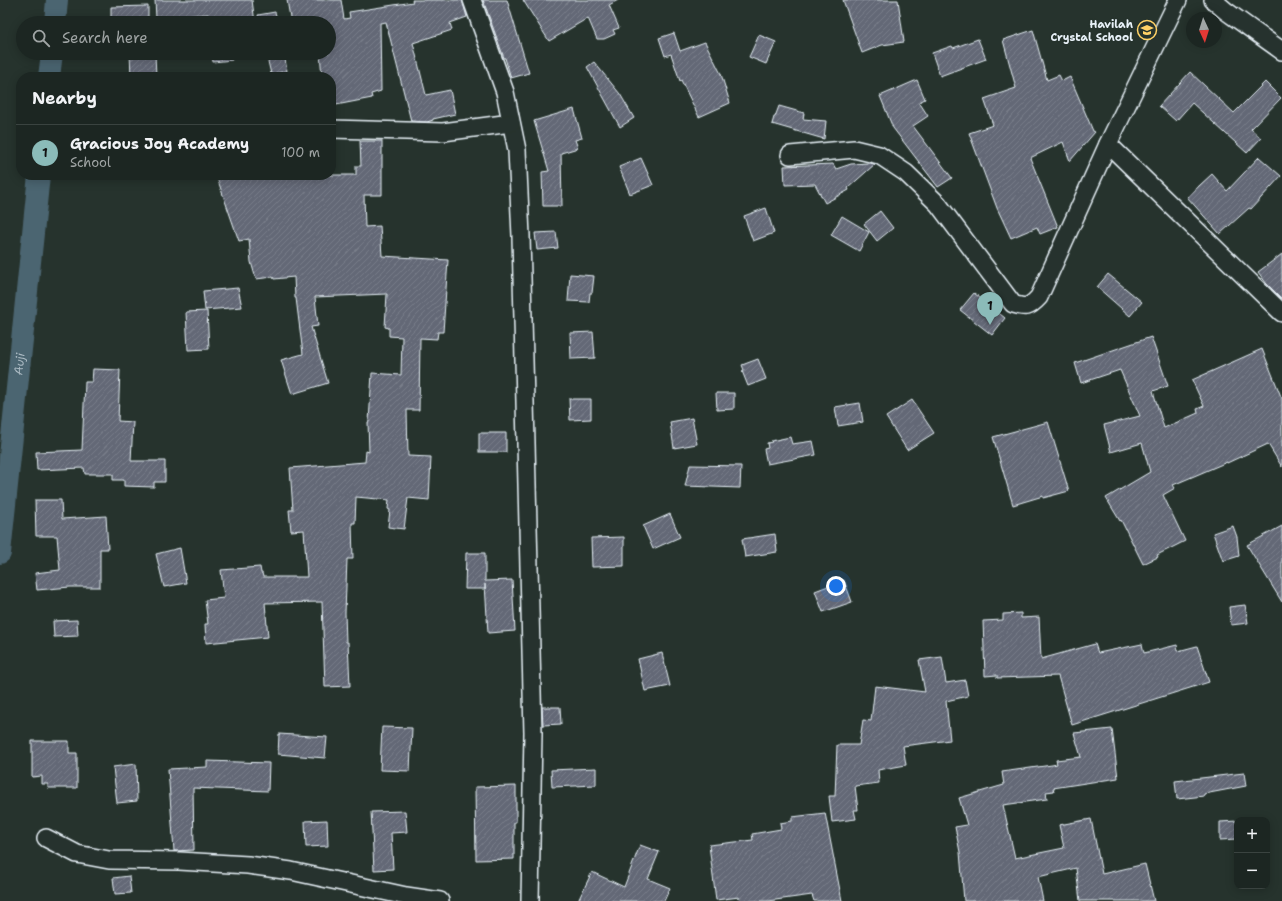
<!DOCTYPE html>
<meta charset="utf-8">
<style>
:root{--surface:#1c2622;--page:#252e2a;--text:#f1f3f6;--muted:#a0a5a5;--line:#3a4340;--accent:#8bbbb9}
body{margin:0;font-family:"Shantell Sans",sans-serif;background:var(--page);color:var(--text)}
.controls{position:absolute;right:12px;bottom:12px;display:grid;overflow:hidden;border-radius:8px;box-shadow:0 2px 10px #0003}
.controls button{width:36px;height:36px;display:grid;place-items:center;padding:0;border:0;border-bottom:1px solid var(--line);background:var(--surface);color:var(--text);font:20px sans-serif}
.compass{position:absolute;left:1186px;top:12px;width:36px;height:36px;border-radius:50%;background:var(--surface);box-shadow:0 2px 10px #0003;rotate:176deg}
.you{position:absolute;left:836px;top:586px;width:14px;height:14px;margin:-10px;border:3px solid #fff;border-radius:50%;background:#1a73e8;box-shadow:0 0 0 6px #1a73e833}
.badge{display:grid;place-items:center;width:26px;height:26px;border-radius:50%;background:var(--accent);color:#111;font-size:13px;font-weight:700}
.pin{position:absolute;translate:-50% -33px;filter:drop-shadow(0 1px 2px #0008)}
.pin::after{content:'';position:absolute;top:21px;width:14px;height:12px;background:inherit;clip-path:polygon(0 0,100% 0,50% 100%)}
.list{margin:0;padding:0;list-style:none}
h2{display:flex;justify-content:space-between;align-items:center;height:52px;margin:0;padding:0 16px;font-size:17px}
h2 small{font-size:13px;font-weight:400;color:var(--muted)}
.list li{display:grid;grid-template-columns:26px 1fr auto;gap:12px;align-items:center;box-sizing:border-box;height:56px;padding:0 16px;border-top:1px solid var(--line)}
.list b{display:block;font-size:15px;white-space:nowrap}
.list p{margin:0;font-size:13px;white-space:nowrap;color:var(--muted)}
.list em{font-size:13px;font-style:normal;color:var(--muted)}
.icon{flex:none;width:22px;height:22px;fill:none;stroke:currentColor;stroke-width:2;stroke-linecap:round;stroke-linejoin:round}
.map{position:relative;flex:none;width:1282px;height:901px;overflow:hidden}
.search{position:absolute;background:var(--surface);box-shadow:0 2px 10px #0003;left:16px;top:16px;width:320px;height:44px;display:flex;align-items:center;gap:10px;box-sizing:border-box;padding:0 14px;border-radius:22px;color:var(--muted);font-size:15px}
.panel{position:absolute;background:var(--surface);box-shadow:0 2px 10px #0003;left:16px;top:72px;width:320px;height:108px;border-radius:16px}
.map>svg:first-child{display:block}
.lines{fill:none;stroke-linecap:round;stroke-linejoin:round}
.canal{stroke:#4c6571;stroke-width:22}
.building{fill:url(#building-hatch);stroke:#e8f1f8}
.minor-casing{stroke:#e8f1f8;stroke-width:20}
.minor{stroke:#26332d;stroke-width:17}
.labels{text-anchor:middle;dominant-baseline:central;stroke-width:3;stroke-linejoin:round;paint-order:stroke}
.poi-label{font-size:11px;font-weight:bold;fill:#e8f1f8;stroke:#26332d;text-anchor:end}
.water-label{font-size:12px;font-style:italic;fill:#aab9c2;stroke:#26332d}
</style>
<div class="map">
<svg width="1282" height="901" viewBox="0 0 1282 901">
<defs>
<pattern id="building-hatch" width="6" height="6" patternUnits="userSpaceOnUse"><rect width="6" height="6" fill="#636876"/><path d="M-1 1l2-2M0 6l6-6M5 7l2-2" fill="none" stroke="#797e8a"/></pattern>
</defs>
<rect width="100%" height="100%" fill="#26332d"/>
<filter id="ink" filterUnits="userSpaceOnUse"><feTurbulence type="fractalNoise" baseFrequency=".025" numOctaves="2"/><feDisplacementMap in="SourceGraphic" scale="8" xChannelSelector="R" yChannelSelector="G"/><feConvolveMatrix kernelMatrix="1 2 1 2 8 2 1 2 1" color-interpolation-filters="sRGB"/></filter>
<g filter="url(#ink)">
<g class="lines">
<g class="canal">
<path d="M55,23L57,0"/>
<path d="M49,77L52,53"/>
<path id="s1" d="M0,553L39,175"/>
</g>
</g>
<g class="building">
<path d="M155,0H252L255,23H208V14L156,18Z"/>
<path d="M287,0H341L344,19L350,18L349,12L413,2L412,0H462L467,17L450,23L452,30L413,43L426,95L450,90L455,114L433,119V120L427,122L411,121L386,22L380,23L381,91L371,94L372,98L331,106V77H322L320,53H329V23H291Z"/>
<path d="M483,0H507L529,73L511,78L505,58H504Z"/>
<path d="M523,0H618L609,5L619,28L613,30L615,34L604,39H597L588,18L549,41Z"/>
<path d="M843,0H898L904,42L882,45L862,53Z"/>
<path d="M148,6V23H111V7Z"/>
<path d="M275,12L278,23H260L258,15Z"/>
<path d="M1033,30L1047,80L1059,75L1062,81L1070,77L1093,131L1095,132L1070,161L1063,142L1030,158L1058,227L1040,234L1037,227L1011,238L997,208L969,133L993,125L984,99L1016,88L1003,40Z"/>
<path d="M674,33L680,51L705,42L721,74L730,103L699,117L681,80L680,81L671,54L665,56L659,38Z"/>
<path d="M759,35L776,42L766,64L749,57Z"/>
<path d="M978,39L986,59L940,76L932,53L952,46L953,48Z"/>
<path d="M130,53H155L156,77H131Z"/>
<path d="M212,53H231L232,60L213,62Z"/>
<path d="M266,53H284L287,71L271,74Z"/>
<path d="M594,62L620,94L634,118L620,127L587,67Z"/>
<path d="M1190,72L1234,113L1265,82L1281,98L1251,129L1261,138L1247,153L1192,103L1176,121L1159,106Z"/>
<path d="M917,80L925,99L919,102L928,116L913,126L952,178L938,187L893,128L880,96Z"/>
<path d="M779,106L804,113L803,119L826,121L824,139L772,124L774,117H775Z"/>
<path d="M574,109L582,138L575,140L578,148L561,153L562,206H543L542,172L549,171L534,121Z"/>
<path d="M360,141H382V195H364L365,227L380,226L382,256L448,260L443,332H438L437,339L420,338L419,410H407L408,456L431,457L429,500L408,498L404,529L388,527L390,510L388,509L389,500L356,497L355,523H352L353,559H347L345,613L346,642H348L350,686L325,687L322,602L265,603L268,637L206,643L205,624H208L205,600L224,598L221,570L260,567L261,573H262L263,577H307L304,530L291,531L289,510H293L290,468L365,462L366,451L369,452L368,422H369L372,373L401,375L402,337L389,336V328L385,327L387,294L315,297L318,326L311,327L328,383L292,394L281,360L303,354L296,298H295L294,277L274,279L273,277L256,279L251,262L249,239L239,241L216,175H237L238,176L262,175H356V166H361Z"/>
<path d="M1259,157L1281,176L1251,209L1249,208L1220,234L1187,197L1212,174L1227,191Z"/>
<path d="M641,158L653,185L630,194L619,167Z"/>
<path d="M869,163L875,164L848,188L849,190L825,203L815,184L785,185L784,166L833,164L836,169L851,164Z"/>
<path d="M766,208L774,233L753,241L744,216Z"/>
<path d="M880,211L893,228L877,241L864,224Z"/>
<path d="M842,216L869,232L859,251L831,235Z"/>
<path d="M556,232L558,248L537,250L535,233Z"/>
<path d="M1282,254V299L1266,283L1258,272Z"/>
<path d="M570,274L594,276L592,293H590L589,302L568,301Z"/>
<path d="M1108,274L1142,302L1130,316L1097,287Z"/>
<path d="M238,288L242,307L205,310L203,291Z"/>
<path d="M974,293L1005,318L992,335L960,310Z"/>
<path d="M207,311L209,349L188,350L186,312Z"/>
<path d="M593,332L595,358L571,359L570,333Z"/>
<path d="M1151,337L1168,386L1153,391L1164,428L1198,413L1197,409L1204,406L1192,380L1262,349L1282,399V467L1268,444L1227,463V462L1173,485L1175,488L1163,495L1185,541L1157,555L1158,557L1143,564L1121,520L1120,521L1106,498L1150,472L1142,443L1111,452L1104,425L1140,416L1120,370L1081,383L1075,363Z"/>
<path d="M758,359L766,379L748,386L742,371L744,370L742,365Z"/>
<path d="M93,369L120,370L118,421L133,422L131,461H165V482H154V487L124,486V480H113V474H85L84,468L37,470L36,452L82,450L85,382H92Z"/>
<path d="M716,393H734V409L717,410Z"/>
<path d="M569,399H591V419L570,420Z"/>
<path d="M912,400L934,433L907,450L886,417Z"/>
<path d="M860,403L863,422L838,426L835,407Z"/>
<path d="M692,418L697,444L674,448L670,422Z"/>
<path d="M1048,422L1069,491L1043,498V496L1013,505L993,437Z"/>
<rect x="479" y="433" width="27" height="19"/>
<path d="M790,437L792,444L813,441L816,455L767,464L764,449L768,448L767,443L772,442L771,441Z"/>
<path d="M690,465L741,466L740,488L685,486Z"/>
<path d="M35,500H61L62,519L106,516L108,549H100V587H70L37,590L35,573L60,570L57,536H36Z"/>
<path d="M670,514L680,537L653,549L643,526Z"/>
<path d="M1233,526L1237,537L1239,556L1223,561L1213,533Z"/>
<path d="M1282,526V602L1247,545Z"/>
<path d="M775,534L777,552L745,557L742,539Z"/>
<path d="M624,537V566L592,567L591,538Z"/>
<path d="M180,548L186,583L164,587L156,554Z"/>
<path d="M466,553H485V581L512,580L515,631L488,633L485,584V589H465Z"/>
<path d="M844,580L852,602L823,612L815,591Z"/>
<path d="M1245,605L1248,623L1231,625L1229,607Z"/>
<path d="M1021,613V618L1039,617L1041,659L1095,644L1098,653L1142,644L1144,653L1177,645L1178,651L1197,646L1209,682L1072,725L1058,676L997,678V675L985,676L983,621L1003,620V614Z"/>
<path d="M77,620L78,636L54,637L53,621Z"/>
<path d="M662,653L670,686L645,691L638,659Z"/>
<path d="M942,657L946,683L965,680L968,696L946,701L950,740L903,746L906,765L878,770L879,783L855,786L858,810H854L856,819L832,822L829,796H835L837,745H859L863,720L871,721L875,686L925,692L919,660Z"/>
<path d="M542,707H560L561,724L543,725Z"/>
<path d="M382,727L412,728L410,771L380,770Z"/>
<path d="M1112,729L1118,778L1053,788L1054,791L1046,792L1047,799L1003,805L1015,858L1064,848L1059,825L1091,819L1102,874L1145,864L1154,901H1080L1076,868L1038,877L1043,901H964L960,852L955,827L967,825L959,798L1004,785L1002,772L1052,765L1057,764L1056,760L1081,757L1074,733Z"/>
<path d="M279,734L327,737L325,758L278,754Z"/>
<path d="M32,741H69V753H77V788H48V784H42V776L32,777Z"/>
<path d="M207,761L269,763L268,791L193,788L194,850L174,851L168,769L207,767Z"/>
<path d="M136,764L137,801L117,803L113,767Z"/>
<path d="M596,768V785L552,787L551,770Z"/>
<path d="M1244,773L1246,786L1204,794V796L1177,799L1175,781Z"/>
<path d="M516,786V822H514V859L476,860L475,787Z"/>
<path d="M405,811L407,832L391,833L393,869L374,870L371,812Z"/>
<path d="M825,813L842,901H814L812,895L768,901H740L739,897L716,900L709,845L753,840L752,834L781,829L780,823L792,821V817Z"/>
<path d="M327,820L328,846L306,847L305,821Z"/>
<path d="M1237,821V839L1220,840V822Z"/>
<path d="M640,845L659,852L648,879L670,888L664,901H578L592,872L624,887Z"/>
<path d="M129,876L131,893L115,894L113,878Z"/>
</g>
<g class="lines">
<g class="minor-casing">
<g id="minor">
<path d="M472,0L505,92L517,150L521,236L533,733L530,901"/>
<path d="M1178,0L1108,144L1282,313"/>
<path d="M1213,0L1226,11L1282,51"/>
<path d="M331,129L443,132L511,123"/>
<path d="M790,155L854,149L879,155L906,173L938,204L1013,304C1026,308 1029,308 1039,297L1108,144"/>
<path d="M46,838L77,854L109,860L179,861L248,865L291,871L406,896L440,901"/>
</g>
</g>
<use href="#minor" class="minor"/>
</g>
</g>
<defs>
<g id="school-ring" transform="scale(1)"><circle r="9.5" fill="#26332d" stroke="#ffd166" stroke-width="1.5"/><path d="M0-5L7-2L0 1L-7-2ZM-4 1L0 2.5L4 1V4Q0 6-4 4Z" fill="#ffd166"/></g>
</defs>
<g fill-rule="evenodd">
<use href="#school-ring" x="1147" y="30"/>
</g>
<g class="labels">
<g class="poi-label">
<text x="1133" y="24">Havilah<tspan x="1133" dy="13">Crystal School</tspan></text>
</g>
<g class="water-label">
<text stroke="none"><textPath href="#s1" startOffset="190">Auji</textPath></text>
</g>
</g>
</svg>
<div class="controls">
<button>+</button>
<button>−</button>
</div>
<svg class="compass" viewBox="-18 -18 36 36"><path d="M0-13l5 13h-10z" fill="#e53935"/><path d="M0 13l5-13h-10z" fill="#a0a5a5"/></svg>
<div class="you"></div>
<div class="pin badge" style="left:990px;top:325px">1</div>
<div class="search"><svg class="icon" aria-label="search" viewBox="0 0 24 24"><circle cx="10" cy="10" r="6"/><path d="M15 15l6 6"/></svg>Search here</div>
<section class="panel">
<h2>Nearby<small></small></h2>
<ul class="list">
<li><span class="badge">1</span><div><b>Gracious Joy Academy</b><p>School</p></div><em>100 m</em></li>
</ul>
</section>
</div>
